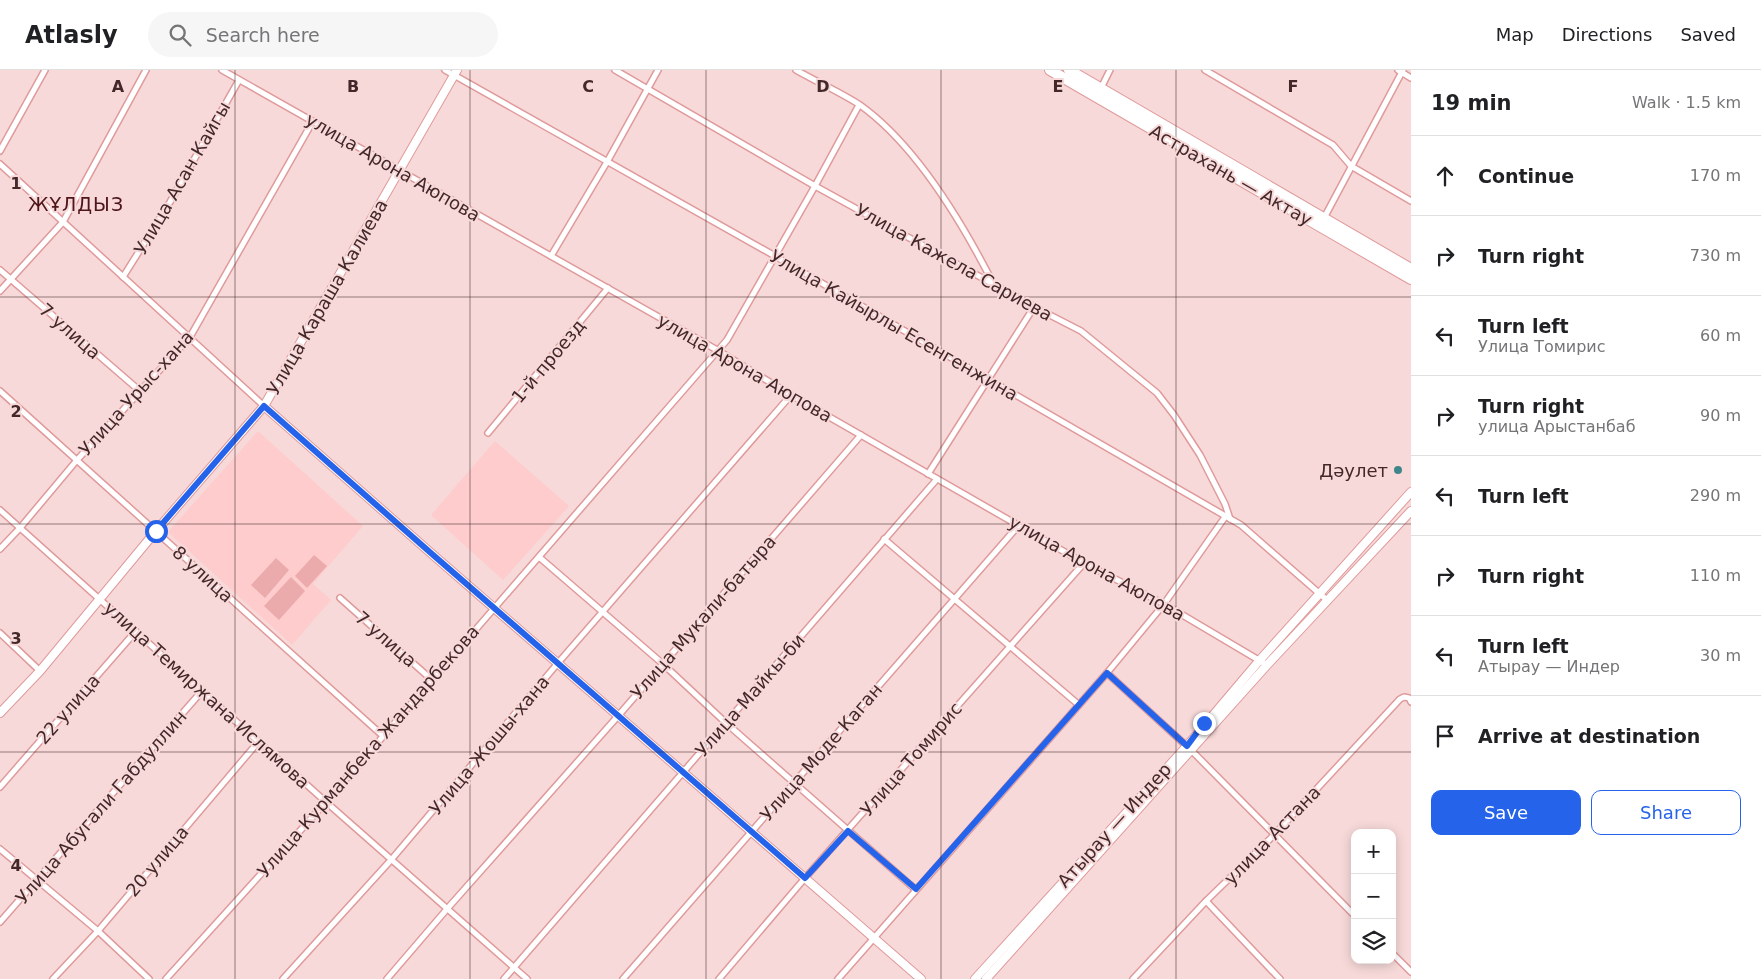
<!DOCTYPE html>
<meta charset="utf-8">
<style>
:root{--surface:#fff;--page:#f6f6f6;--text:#202124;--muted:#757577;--line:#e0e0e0;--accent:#2563eb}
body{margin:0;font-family:"DejaVu Sans",sans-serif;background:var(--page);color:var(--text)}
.controls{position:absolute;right:15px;bottom:15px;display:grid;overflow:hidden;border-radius:10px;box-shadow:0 2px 12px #0003}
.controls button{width:45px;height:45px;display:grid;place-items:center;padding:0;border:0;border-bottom:1px solid var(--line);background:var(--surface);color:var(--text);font:25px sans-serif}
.stop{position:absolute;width:15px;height:15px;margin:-11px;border:4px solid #2563eb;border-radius:50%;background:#fff}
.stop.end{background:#2563eb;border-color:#fff;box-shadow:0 1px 5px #0008}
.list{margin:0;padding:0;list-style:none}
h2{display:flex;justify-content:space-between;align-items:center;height:65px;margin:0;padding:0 20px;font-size:21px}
h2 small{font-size:16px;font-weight:400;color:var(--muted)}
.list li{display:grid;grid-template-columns:32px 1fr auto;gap:15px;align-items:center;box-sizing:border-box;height:80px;padding:0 20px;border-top:1px solid var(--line)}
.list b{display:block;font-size:19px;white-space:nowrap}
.list p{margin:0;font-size:16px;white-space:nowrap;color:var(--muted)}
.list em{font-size:16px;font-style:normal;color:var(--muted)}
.actions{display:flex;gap:10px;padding:15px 20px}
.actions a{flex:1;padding:11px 0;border:1px solid var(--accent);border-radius:10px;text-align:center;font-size:18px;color:var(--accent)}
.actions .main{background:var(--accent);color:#fff}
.icon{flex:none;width:28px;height:28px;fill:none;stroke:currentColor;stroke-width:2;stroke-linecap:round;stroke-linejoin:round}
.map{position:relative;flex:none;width:1411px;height:909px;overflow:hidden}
header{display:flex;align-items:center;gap:30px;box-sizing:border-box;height:70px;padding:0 25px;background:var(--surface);border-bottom:1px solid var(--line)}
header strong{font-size:24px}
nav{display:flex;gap:28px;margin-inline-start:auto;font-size:18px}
.search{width:350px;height:45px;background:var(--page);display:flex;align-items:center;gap:12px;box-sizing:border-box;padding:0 18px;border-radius:28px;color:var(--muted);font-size:19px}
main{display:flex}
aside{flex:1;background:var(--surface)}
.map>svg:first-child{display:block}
.built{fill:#fecccc}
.green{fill:#ebabac}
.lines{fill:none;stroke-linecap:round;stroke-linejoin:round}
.street-casing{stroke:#e09a9b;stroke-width:8}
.secondary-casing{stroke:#e09a9b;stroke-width:10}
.highway-casing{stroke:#e09a9b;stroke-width:12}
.street{stroke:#fff;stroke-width:5}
.secondary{stroke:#fff;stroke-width:8}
.highway{stroke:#fff;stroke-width:10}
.route{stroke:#2563eb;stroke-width:6}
.grid{fill:none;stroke:#442829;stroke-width:1;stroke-opacity:0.55}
.poi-dot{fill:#3e8689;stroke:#f7d9d9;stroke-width:2}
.labels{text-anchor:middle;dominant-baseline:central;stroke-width:4;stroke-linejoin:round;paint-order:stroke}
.street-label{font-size:18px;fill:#442829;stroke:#f7d9d9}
.poi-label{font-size:18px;fill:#442829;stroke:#f7d9d9;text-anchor:end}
.neighbourhood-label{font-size:19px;letter-spacing:1px;fill:#4e151b;stroke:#f7d9d9}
.grid-label{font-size:16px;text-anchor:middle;font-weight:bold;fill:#442829;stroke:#f7d9d9;stroke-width:4;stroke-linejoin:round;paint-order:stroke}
</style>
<header>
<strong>Atlasly</strong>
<div class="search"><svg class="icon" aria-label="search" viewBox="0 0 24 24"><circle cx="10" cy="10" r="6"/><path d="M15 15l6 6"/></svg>Search here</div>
<nav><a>Map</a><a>Directions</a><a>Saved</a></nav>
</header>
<main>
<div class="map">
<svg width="1411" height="909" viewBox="0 0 1411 909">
<rect width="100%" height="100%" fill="#f7d9d9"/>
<g class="built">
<path d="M258,361L363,456L313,514L331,530L292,575L168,462Z"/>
<path d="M495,371L569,436L503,510L431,445Z"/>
</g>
<g class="green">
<path d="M314,485L327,496L307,518L295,506Z"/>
<path d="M276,488L289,500L265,528L251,515Z"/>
<path d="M291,507L305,521L279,550L264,536Z"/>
</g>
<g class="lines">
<g class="street-casing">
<g id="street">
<path d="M222,0L717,280L791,325L1084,493L1164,534L1267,595"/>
<path d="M445,0L775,186L1241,455L1328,531"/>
<path d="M615,0L815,116L1044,242L1081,261L1157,323L1174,345L1200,385L1225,434L1230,449"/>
<path d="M796,0C817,12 840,22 860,35C916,75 963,154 994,215"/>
<path d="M1205,0L1333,75L1351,96L1411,131"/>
<path d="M1398,0L1411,8"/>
<path d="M1100,20L1110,0"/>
<path d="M0,81L45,0"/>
<path d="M0,94L264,336"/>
<path d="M1324,148L1403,0"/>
<path d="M551,186L607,92L658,0"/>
<path d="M0,200L140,321"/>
<path d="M123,207L170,132L239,10"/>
<path d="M0,221L63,152L146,0"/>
<path d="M0,321L383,666"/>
<path d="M488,363L608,218"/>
<path d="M928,404L1034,237"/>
<path d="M0,440L326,732L527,909"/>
<path d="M884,469L1079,635"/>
<path d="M0,479L20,458L77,390L190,267L313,51"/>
<path d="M539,487L663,594L726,653L915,819"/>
<path d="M340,528L432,610"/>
<path d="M0,563L40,601"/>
<path d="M1107,603L1191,680L1355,846"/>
<path d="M0,717L136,561"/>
<path d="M0,779L98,861L149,909"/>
<path d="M1206,831L1280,909"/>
<path d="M0,852L202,621"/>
<path d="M1392,883L1411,902"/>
<path d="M53,909L98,861L259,671"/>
<path d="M166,909L326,732L727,270L815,116L859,35"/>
<path d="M283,909L391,790L558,593L791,325"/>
<path d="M387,909L447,839L618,646L861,365"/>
<path d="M504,909L937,409"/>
<path d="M623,909L1019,455"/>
<path d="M719,909L805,808L1084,493"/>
<path d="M838,909L1107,603L1164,534L1225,447"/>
<path d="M1133,909L1206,831L1274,765L1400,629L1404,627L1409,628L1411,632"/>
</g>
</g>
<g class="secondary-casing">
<g id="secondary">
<path d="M264,336L432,484L921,909"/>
<path d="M0,643L40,601L156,461L264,336L457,0"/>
<path d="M975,909L1187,676L1259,591L1411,422"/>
<path d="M986,909L1267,595L1411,441"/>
</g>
</g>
<g class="highway-casing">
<g id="highway">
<path d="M1050,0L1411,209"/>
<path d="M1069,0L1411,199"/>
</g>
</g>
<use href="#street" class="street"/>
<use href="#secondary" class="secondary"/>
<use href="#highway" class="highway"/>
</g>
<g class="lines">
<path class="route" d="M156,461L264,336L432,484L805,808L848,761L916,819L1107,603L1187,676L1204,653"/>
</g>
<path class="grid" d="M235,0V909M470,0V909M706,0V909M941,0V909M1176,0V909M0,227H1411M0,454H1411M0,682H1411"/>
<circle class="poi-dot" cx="1398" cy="400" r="5"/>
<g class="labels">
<g class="street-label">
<text transform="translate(393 97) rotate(30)">улица Арона Аюпова</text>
<text transform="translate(1231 105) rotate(30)">Астрахань — Актау</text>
<text transform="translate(182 108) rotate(-60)">Улица Асан Кайгы</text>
<text transform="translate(954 192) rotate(29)">Улица Кажела Сариева</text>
<text transform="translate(327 227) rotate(-60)">Улица Караша Калиева</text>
<text transform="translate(894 255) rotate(30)">Улица Кайырлы Есенгенжина</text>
<text transform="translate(70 261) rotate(41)">7 улица</text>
<text transform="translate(548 291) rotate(-50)">1-й проезд</text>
<text transform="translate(745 298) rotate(30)">улица Арона Аюпова</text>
<text transform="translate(136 323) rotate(-48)">Улица Урыс-хана</text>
<text transform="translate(1097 498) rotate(29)">улица Арона Аюпова</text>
<text transform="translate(203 504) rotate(42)">8 улица</text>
<text transform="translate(703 547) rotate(-49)">Улица Мукали-батыра</text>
<text transform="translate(386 569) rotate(41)">7 улица</text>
<text transform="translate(207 625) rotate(42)">улица Темиржана Ислямова</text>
<text transform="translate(750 625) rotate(-49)">Улица Майкы-би</text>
<text transform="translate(68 639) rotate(-49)">22 улица</text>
<text transform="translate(489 675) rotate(-50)">Улица Жошы-хана</text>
<text transform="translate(368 681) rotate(-49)">Улица Курманбека Жандарбекова</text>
<text transform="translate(821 682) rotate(-49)">Улица Моде Каган</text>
<text transform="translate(911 689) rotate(-49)">Улица Томирис</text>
<text transform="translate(101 737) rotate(-49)">Улица Абугали Габдуллин</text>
<text transform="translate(1114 755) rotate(-48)">Атырау — Индер</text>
<text transform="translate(1272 765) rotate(-46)">улица Астана</text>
<text transform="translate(157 791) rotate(-50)">20 улица</text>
</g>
<g class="poi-label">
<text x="1388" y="400">Дәулет</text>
</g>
<g class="neighbourhood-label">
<text x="76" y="134">ЖҰЛДЫЗ</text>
</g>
</g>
<g class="grid-label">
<text x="118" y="22">A</text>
<text x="353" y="22">B</text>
<text x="588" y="22">C</text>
<text x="823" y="22">D</text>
<text x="1058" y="22">E</text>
<text x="1293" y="22">F</text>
<text x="16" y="119">1</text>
<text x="16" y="347">2</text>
<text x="16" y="574">3</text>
<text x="16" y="801">4</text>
</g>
</svg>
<div class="controls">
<button>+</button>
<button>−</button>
<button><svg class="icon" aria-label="layers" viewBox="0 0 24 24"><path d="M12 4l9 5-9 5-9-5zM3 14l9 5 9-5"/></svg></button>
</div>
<div class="stop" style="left:156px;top:461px"></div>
<div class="stop end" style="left:1204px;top:653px"></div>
</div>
<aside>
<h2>19 min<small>Walk · 1.5 km</small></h2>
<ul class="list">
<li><svg class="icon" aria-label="ahead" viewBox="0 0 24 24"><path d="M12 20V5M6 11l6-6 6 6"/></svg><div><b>Continue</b></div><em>170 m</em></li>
<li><svg class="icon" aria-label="right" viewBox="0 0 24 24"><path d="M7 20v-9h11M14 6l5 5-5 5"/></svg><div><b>Turn right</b></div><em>730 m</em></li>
<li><svg class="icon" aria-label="left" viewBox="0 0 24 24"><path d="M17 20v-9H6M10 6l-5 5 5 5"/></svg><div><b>Turn left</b><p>Улица Томирис</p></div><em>60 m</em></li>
<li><svg class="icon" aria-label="right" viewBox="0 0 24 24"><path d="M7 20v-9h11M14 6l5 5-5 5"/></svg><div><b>Turn right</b><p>улица Арыстанбаб</p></div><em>90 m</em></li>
<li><svg class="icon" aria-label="left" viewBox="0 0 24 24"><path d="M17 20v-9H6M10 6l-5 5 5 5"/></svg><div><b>Turn left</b></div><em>290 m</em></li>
<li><svg class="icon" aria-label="right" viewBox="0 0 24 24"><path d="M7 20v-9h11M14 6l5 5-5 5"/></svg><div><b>Turn right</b></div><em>110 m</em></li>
<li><svg class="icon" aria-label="left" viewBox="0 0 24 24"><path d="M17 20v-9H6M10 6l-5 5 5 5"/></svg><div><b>Turn left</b><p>Атырау — Индер</p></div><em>30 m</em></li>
<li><svg class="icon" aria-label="arrive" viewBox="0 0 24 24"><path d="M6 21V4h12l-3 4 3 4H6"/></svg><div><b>Arrive at destination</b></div></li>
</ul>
<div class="actions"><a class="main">Save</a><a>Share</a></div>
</aside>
</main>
